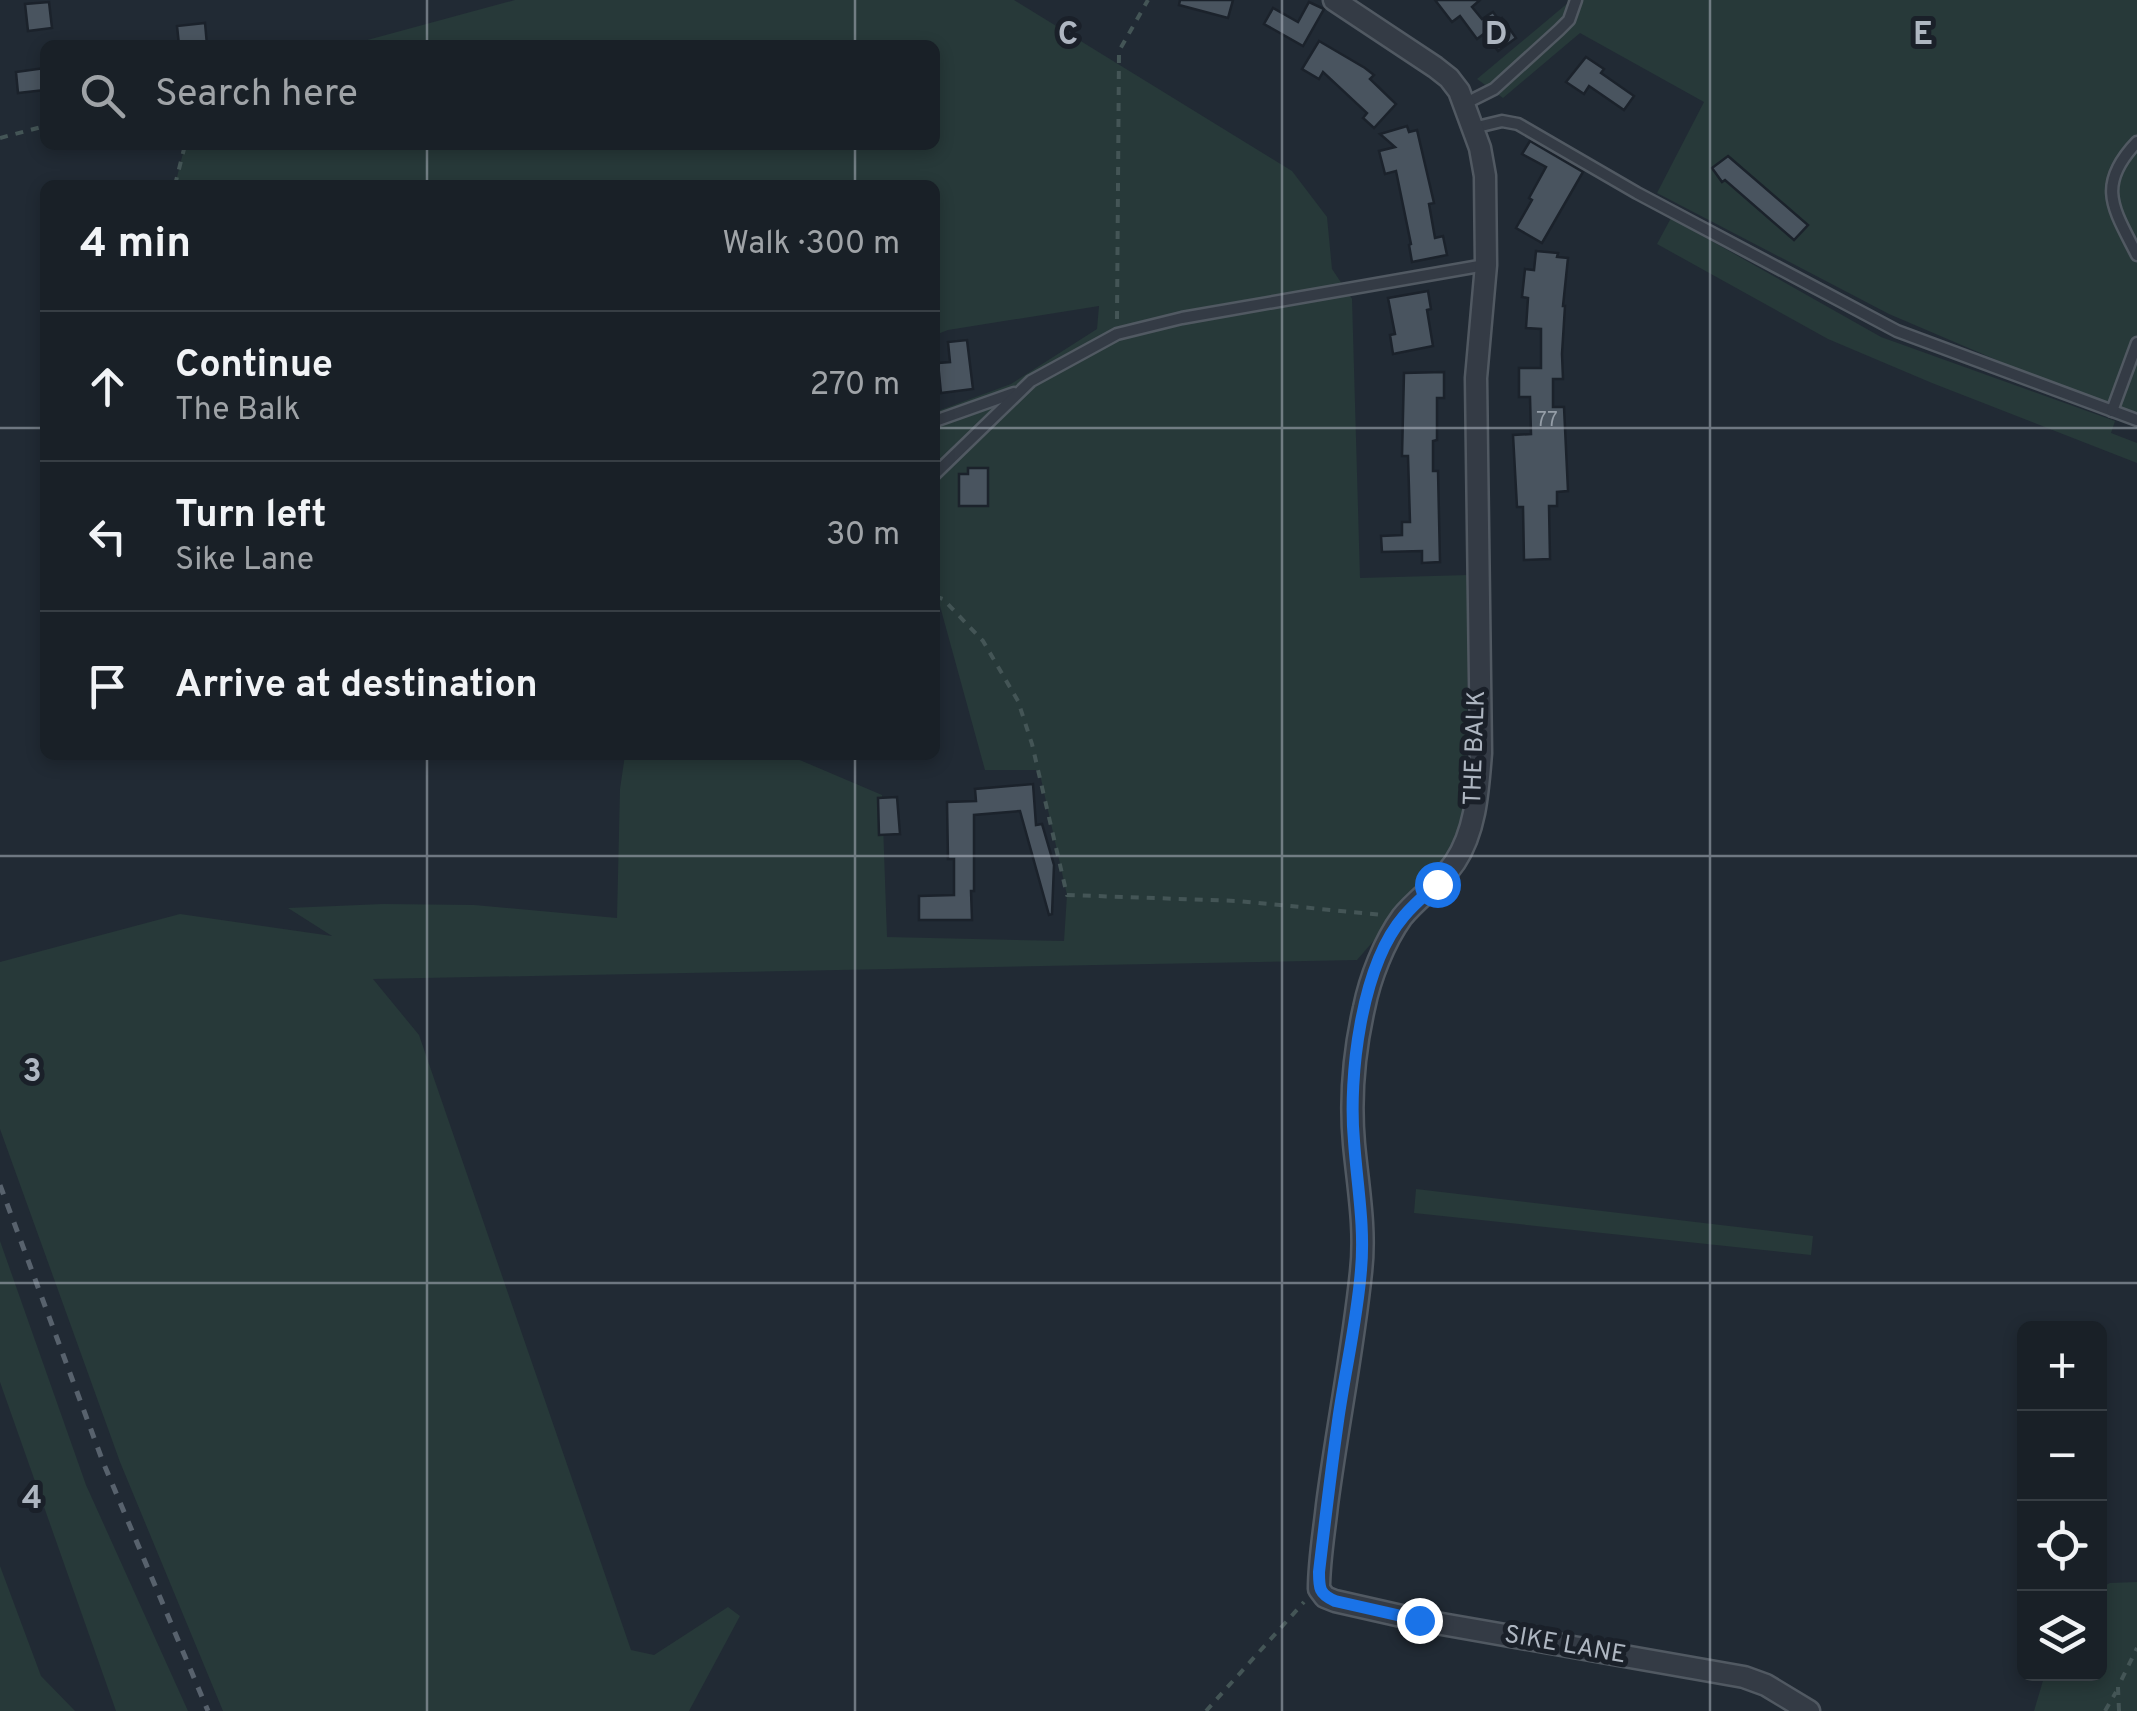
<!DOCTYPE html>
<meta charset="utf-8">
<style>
:root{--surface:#192027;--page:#22282f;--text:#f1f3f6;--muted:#9fa3a7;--line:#373e44}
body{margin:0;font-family:Overpass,sans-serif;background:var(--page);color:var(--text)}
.controls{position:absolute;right:30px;bottom:30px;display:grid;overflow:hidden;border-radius:15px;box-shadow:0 5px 15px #0003}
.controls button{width:90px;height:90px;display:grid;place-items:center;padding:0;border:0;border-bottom:2px solid var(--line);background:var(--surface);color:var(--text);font:50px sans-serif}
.stop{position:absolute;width:30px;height:30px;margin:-22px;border:8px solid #1a73e8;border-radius:50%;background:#fff}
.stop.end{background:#1a73e8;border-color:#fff;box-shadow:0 2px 10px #0008}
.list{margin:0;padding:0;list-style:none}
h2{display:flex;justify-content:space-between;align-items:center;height:130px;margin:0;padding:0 40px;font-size:42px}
h2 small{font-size:32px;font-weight:400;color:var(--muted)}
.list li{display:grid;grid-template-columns:65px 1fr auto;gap:30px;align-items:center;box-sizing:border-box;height:150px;padding:0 40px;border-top:2px solid var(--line)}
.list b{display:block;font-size:38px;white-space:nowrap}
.list p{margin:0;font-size:32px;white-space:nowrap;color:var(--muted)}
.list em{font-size:32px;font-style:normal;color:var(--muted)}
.icon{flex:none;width:55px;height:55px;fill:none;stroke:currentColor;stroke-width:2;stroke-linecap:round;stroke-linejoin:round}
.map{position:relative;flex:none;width:2137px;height:1711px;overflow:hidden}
.search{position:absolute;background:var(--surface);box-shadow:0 5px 15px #0003;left:40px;top:40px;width:900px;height:110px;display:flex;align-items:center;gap:25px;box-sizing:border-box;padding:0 35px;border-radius:15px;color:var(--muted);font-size:38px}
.panel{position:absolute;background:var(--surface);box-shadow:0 5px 15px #0003;left:40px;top:180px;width:900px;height:580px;border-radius:15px}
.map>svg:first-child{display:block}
.green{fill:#273939}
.building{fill:#49545f;stroke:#1b222b;stroke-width:2.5}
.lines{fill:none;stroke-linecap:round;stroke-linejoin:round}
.lane-casing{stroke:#515962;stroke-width:15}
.street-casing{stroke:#515962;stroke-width:25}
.path{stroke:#445556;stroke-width:4;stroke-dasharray:8 8;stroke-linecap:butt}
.lane{stroke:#343b45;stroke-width:10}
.street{stroke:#343b45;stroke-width:20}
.rail{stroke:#58626d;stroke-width:5;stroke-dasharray:10 10;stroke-linecap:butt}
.route{stroke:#1a73e8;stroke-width:12}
.grid{fill:none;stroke:#aeb6c1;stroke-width:2.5;stroke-opacity:0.55}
.labels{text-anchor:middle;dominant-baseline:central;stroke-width:10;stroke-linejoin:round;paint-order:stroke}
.number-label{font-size:20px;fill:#959ea8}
.street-label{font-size:25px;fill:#aeb6c1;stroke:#1a2029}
.grid-label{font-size:32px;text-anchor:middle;font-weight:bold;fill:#aeb6c1;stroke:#1a2029;stroke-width:10;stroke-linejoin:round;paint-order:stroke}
</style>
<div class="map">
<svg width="2137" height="1711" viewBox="0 0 2137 1711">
<rect width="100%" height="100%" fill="#212a34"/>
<g class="green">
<path d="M515,0H1014L1292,171L1327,217L1332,269L1352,299L1360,578L1469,575L1466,813L1448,855L1357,960L373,979L419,1035L631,1650L654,1655L728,1607L740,1616L689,1711H223L120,1462L0,1129V962L180,914L332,936L288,908L383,904L474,905L617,918L620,789L625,755H788L882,795L887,937L1064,941L1067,895L1039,770H985L940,606L935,604V412L1011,384L1097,329L1099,306L948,330L935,335V185H175L185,145H935V45H349Z"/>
<path d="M1567,0H2137V420L1889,314L1657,193L1704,102L1580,33L1503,98L1477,79L1569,2Z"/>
<path d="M1671,218L1881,337L2115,421L2111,433L2137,443V463L1932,383L1828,339L1657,244Z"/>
<path d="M1416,1189L1813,1236L1811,1255L1414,1213Z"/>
<path d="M0,1241L86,1485L188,1711H116L0,1382Z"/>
<path d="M0,1566L41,1676L75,1711H0Z"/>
<path d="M2137,1582V1711H2034L2045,1674H2100V1588L2110,1583Z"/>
</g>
<g class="building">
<path d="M1180,0H1233L1228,18L1179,5Z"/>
<path d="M1435,0H1480L1472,7L1482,19L1493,12L1499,20L1502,18L1516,38L1498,51L1485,33L1477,39L1460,16L1452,22Z"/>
<path d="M49,2L52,28L28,31L25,4Z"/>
<path d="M1309,2L1324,9L1303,46L1264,24L1273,8L1298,22Z"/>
<path d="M205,23L207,45H179L177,26Z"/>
<path d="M1319,41L1365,68L1374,75L1370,79L1396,104L1374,128L1363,118L1367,113L1323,72L1319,79L1302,69Z"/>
<path d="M1586,57L1604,69L1601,73L1634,96L1624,110L1589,86L1584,94L1566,82Z"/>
<path d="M45,68V90L18,93L16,72Z"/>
<path d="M1407,126L1409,132L1417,130L1434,203L1429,204L1435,238L1443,236L1447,255L1412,262L1409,245L1411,244L1396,171L1385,174L1379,151L1395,147L1380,134Z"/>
<path d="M1530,141L1583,172L1542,243L1516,228L1532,200L1529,198L1546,167L1522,154Z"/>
<path d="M1728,156L1808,225L1794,240L1725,180L1722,182L1712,168Z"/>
<path d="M1536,251L1558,253L1557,257L1568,258L1563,306H1565L1562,354L1563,379H1553V407H1564L1568,491L1557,492V506H1549L1550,559L1524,560L1523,507H1517L1513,435L1531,434L1530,397H1519V368H1541V329L1526,328L1528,298L1522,297L1525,269L1534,270Z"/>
<path d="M1428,291L1431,309L1427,310L1433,346L1393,354L1390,335L1395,334L1388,298Z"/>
<path d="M967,340L973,389L941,393L938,363L950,362L948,342Z"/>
<path d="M1444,372V398H1437V440L1433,441V471H1438L1440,562L1422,563V551L1382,552L1381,536L1402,535V522H1410L1408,456H1402L1404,373Z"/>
<path d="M968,468H988V506H959V474H968Z"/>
<path d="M1033,784L1036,825L1042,824L1054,865L1052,914L1049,915L1020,811L974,815V891H971L972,920H919V896L954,895V859H948L947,802L976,801L975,789Z"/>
<path d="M897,797L900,834L879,835L878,798Z"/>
</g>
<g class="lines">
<g class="lane-casing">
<g id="lane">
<path d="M1464,104L1494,89L1559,30L1569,20L1576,0"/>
<path d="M1473,128L1502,121L1518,124L1637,193L1897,331L2137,420"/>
<path d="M2137,142C2095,186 2114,209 2137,255"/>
<path d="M2112,411L2137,343"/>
<path d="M935,421L1014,393"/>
<path d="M935,474L1031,381L1117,334L1182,318L1485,265"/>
</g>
</g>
<g class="street-casing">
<path id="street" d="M1334,0L1435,67L1449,78L1459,91L1480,148L1485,176L1486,265L1476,378L1481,753C1478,790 1476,830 1455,862C1440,884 1418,897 1402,917C1384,942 1370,978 1364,1008C1354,1052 1350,1099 1354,1144C1358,1187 1366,1229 1361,1272C1353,1350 1337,1428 1327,1505C1324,1533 1319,1561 1319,1589L1325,1597L1335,1601L1419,1620L1744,1677L1766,1685L1809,1711"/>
</g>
<g class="path">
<path d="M0,138L45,126"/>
<path d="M175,185L185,145"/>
<path d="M1117,319L1119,51L1148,0"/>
<path d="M935,596L943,599L983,641L1018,701L1032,744L1067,895L1238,901L1383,915"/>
<path d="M1206,1711L1304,1602"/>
<path d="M2105,1711L2116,1692"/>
<path d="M2119,1711L2118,1687L2137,1648"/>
</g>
<use href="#lane" class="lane"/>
<use href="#street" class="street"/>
<path class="rail" d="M0,1185L103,1462L208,1711"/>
</g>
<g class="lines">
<path class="route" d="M1419,1620L1335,1601C1319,1594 1319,1588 1319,1572C1325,1521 1331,1471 1338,1421C1345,1371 1357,1321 1361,1270C1365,1226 1357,1185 1354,1141C1348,1077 1361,966 1404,916C1414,904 1426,894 1437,884"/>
</g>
<path class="grid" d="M427,0V45M855,0V45M1282,0V1711M1710,0V1711M427,145V185M855,145V185M0,428H45M935,428H2137M427,755V1711M855,755V1711M0,856H2137M0,1283H2137"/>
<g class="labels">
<g class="number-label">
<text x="1547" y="421">77</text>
</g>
<g class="street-label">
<text transform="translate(1476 748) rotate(-88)">THE BALK</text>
<text transform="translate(1565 1646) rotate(10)">SIKE LANE</text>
</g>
</g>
<g class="grid-label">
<text x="1068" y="44">C</text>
<text x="1496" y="44">D</text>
<text x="1923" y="44">E</text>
<text x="32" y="1081">3</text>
<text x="32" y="1508">4</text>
</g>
</svg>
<div class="controls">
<button>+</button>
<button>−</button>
<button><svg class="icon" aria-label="locate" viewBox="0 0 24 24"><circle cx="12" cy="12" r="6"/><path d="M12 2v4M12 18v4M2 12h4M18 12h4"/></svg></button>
<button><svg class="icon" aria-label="layers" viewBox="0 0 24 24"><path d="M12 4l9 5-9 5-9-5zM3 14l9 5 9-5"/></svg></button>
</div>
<div class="stop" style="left:1437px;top:884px"></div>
<div class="stop end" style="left:1419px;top:1620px"></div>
<div class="search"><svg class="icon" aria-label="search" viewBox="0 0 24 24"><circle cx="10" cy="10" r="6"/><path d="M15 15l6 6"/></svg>Search here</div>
<section class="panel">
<h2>4 min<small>Walk · 300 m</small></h2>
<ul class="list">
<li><svg class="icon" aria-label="ahead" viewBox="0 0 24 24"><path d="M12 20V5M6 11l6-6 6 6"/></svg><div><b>Continue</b><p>The Balk</p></div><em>270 m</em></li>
<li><svg class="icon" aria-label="left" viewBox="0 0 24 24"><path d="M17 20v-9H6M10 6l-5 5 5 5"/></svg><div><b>Turn left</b><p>Sike Lane</p></div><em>30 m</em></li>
<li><svg class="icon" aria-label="arrive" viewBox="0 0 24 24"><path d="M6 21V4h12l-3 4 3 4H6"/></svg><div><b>Arrive at destination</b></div></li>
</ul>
</section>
</div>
